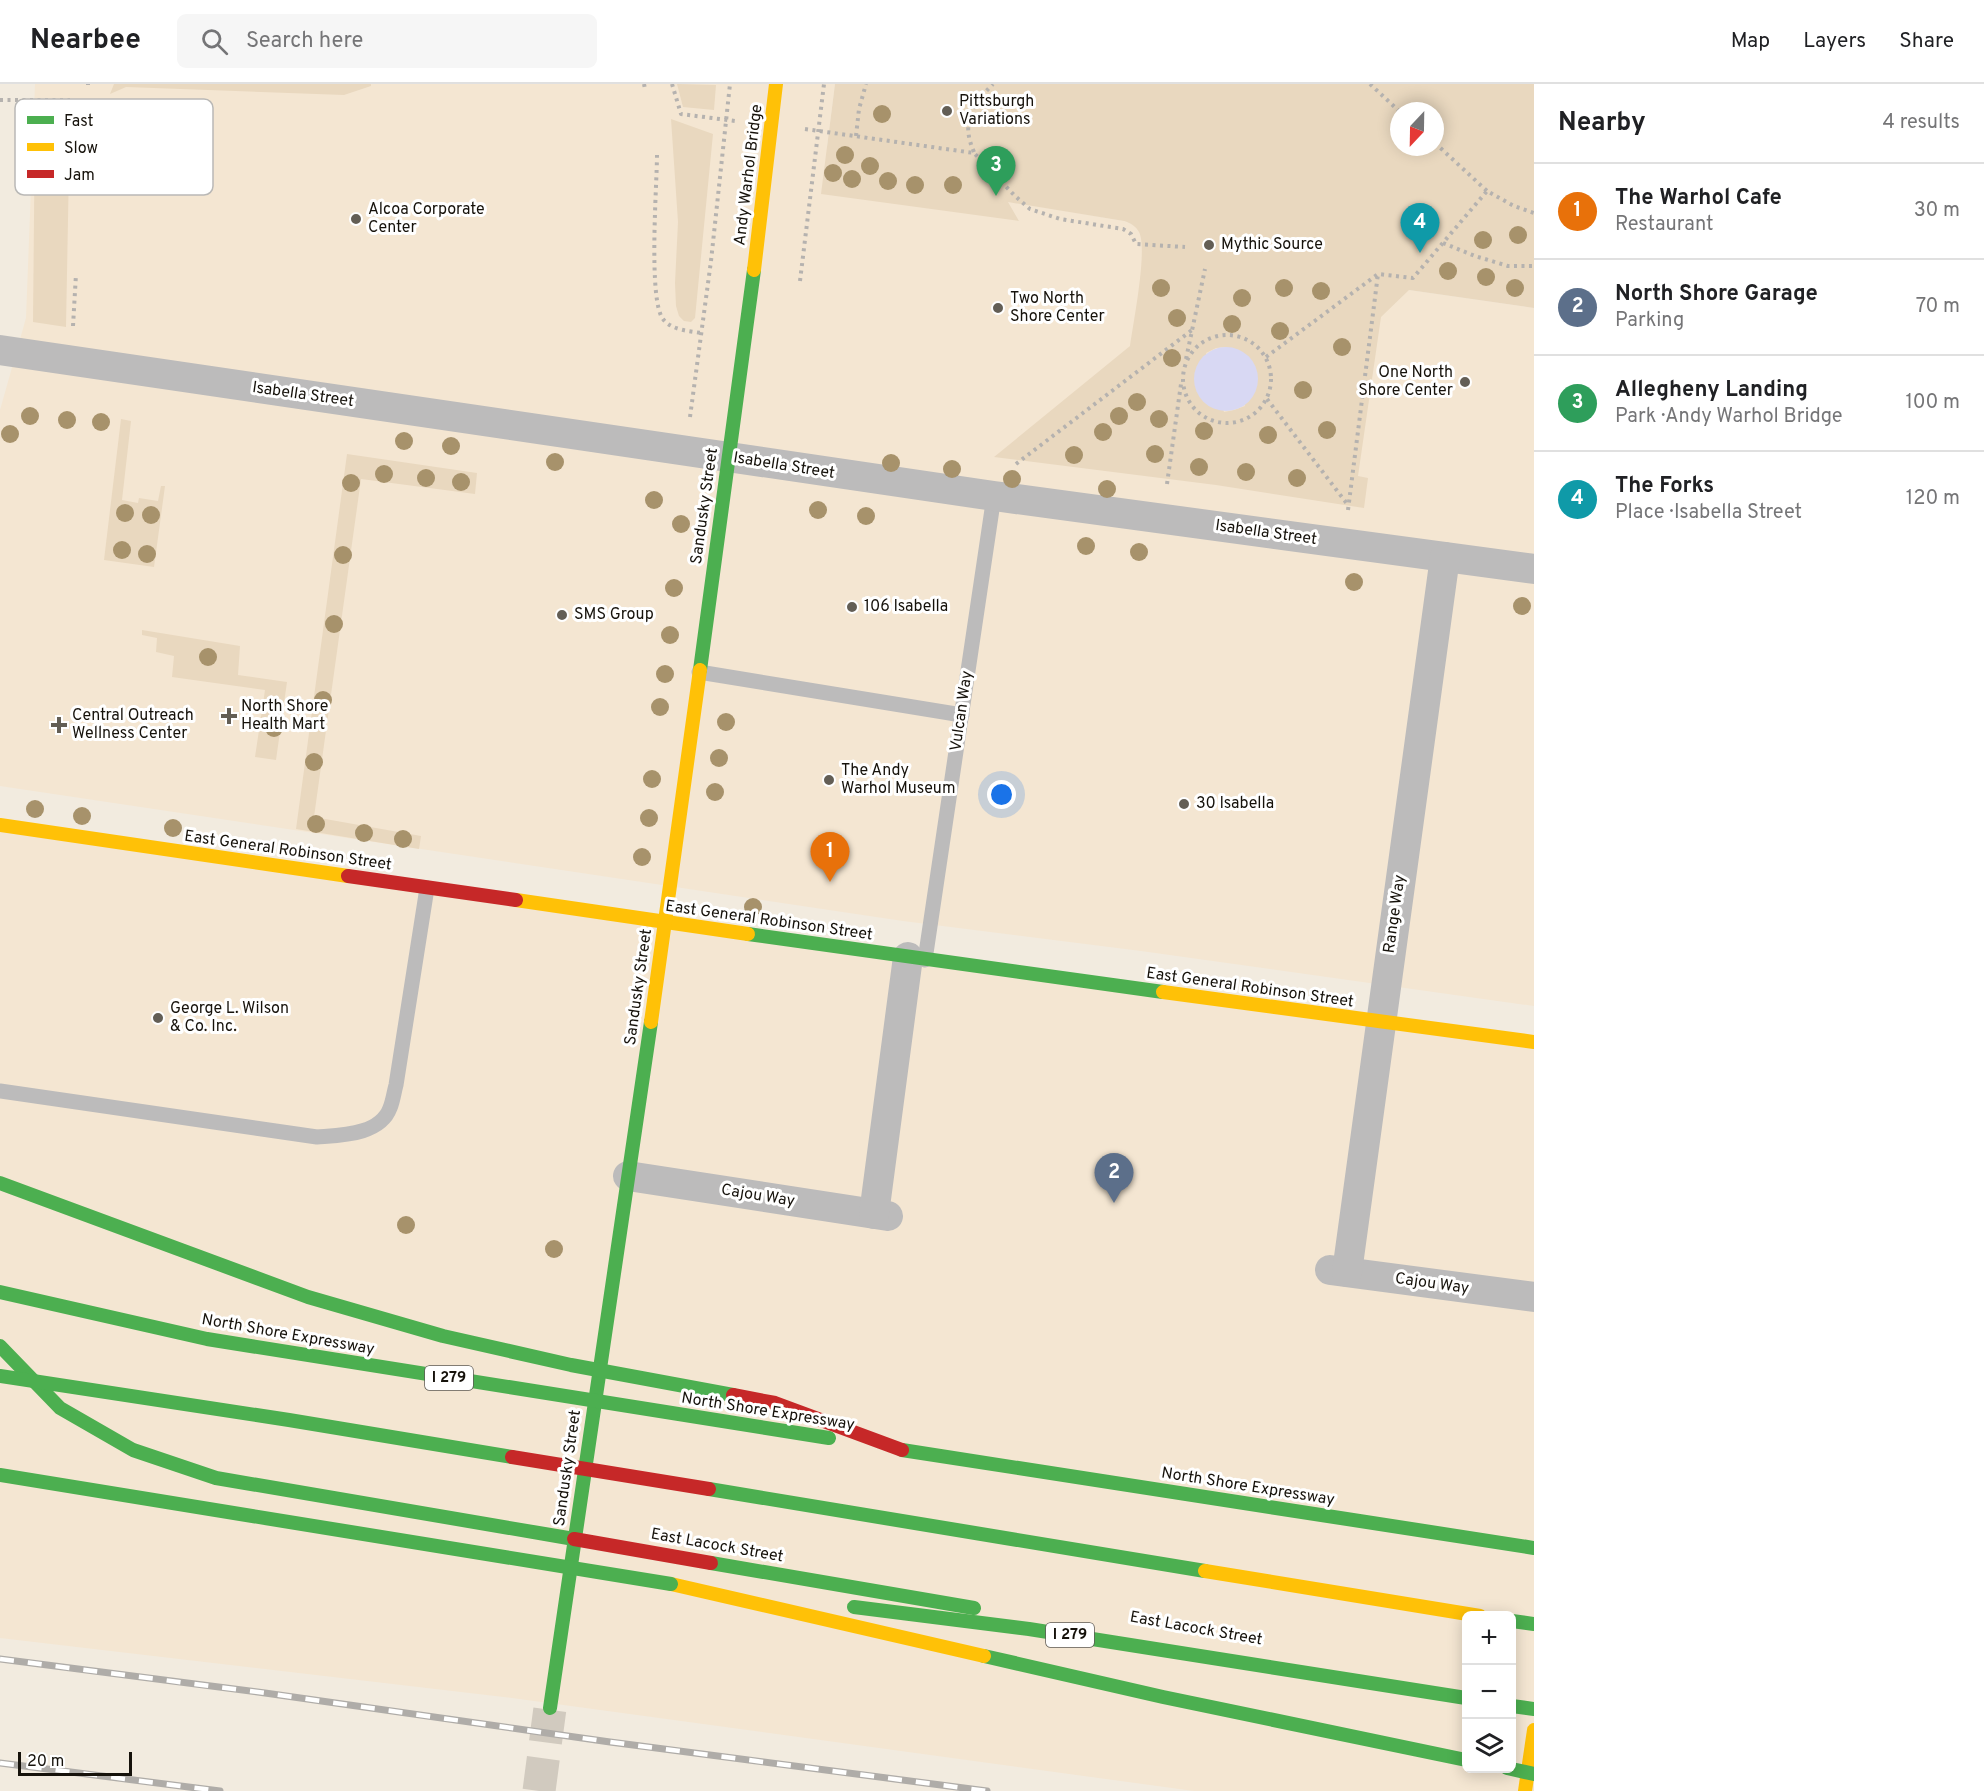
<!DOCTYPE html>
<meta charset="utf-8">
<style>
:root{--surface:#fff;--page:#f6f6f6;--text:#202124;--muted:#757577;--line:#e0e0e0;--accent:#0b8043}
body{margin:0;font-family:Overpass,sans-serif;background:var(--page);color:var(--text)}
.controls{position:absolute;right:18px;bottom:18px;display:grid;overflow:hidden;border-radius:9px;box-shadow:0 3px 15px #0003}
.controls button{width:54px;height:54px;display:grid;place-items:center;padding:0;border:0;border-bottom:2px solid var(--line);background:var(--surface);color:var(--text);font:30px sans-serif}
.compass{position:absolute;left:1390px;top:18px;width:54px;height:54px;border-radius:50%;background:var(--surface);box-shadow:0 3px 15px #0003;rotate:202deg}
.scale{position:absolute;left:18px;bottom:15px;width:114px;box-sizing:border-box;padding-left:6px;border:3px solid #16120b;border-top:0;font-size:16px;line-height:21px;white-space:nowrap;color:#16120b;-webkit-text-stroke:4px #fff;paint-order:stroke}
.you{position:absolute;left:1002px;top:711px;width:21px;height:21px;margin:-15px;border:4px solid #fff;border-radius:50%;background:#1a73e8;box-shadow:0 0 0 9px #1a73e833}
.badge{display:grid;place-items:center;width:39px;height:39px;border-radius:50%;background:var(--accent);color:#fff;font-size:20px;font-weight:700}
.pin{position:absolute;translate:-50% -50px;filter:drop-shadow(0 2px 3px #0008)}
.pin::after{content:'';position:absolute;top:32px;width:21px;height:18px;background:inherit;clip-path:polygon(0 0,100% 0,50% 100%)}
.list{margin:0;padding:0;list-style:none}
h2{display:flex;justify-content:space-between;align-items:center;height:78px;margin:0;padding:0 24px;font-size:26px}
h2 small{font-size:20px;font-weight:400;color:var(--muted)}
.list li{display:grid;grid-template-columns:39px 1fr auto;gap:18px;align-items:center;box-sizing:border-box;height:96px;padding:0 24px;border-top:2px solid var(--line)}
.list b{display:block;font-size:22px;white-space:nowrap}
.list p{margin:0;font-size:20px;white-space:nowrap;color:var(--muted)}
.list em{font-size:20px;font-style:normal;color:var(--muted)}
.icon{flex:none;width:33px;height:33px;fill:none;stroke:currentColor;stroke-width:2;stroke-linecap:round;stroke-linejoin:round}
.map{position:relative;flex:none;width:1534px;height:1707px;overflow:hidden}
header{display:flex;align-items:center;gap:36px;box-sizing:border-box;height:84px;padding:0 30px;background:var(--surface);border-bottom:2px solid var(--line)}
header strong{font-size:28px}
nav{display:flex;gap:33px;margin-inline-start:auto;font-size:21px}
.search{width:420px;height:54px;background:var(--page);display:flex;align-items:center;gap:15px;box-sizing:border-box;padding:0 21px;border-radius:9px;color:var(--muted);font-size:22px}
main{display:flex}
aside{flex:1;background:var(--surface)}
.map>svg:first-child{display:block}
.built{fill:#f4e6d2;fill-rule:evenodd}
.green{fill:#e9d8bf;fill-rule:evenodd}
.water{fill:#d8d8f3}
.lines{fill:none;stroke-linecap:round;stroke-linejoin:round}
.secondary-tunnel{stroke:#d1cabf;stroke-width:33;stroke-dasharray:33 16;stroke-linecap:butt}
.path{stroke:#b5b2af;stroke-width:4;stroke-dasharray:3 4.5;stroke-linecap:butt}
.lane{stroke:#bcbbbb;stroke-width:15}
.street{stroke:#bcbbbb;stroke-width:30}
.fast{stroke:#4caf50;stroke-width:14}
.slow{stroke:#ffc107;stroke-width:14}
.jam{stroke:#c62828;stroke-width:14}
.rail-casing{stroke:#afaca8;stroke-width:7}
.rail{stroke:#fff;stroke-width:4.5;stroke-dasharray:14;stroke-linecap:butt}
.path-bridge{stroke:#b5b2af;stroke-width:4;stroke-dasharray:3 4.5;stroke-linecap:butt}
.fast-bridge{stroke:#4caf50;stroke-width:14}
.slow-bridge{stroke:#ffc107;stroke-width:14}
.jam-bridge{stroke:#c62828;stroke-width:14}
.tree{fill:#a7926b}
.poi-dot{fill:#635e55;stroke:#fff;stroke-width:2}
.labels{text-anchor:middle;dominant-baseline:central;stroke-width:6;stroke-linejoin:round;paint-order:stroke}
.shield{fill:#fff;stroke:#5c5954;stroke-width:1.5}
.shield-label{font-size:15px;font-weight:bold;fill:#16120b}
.poi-label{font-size:16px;fill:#16120b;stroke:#fff;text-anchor:start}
.street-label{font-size:16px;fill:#16120b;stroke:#fff}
.key{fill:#fff;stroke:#b9b8b6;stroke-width:1.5}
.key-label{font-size:16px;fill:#16120b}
</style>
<header>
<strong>Nearbee</strong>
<div class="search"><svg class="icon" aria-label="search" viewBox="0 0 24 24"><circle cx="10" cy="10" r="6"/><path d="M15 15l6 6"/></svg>Search here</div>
<nav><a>Map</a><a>Layers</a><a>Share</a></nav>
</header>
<main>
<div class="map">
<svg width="1534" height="1707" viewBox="0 0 1534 1707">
<rect width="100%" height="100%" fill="#f2ebdf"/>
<g class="built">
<path d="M35,0H835L827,62L1019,137L1007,117L1124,137L1133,141L1409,206L1534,224V922L1141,867L903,837L0,702V326L26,234Z"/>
<path d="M0,741L1534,958V1707H1194L512,1614L0,1554ZM1466,1532H1512V1684H1466Z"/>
</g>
<g class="green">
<path d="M114,0H371V2L344,11L126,3L110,10Z"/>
<path d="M677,0L716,1L714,26L683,23Z"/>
<path d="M835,0H1534V224L1409,206L1381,233L1358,392L1368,394L1364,424L1216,401L994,373L1130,262C1133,240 1148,165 1139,148C1136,142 1130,139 1124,137L1008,118L1019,137L821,110ZM1399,27H1435V63H1399ZM1226,263L1245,322L1234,326L1224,328L1206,269L1216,264Z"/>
<path d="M70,29L66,243L33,238L35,30Z"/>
<path d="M671,35L713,50L695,234L691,238L684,237L679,232L676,222L675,199L678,138Z"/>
<path d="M121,335L131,337L122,416L138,419L139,414L158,417L161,402H165L154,483L104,476Z"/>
<path d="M347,370L477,389L475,410L361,395L314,733L421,752L419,765L296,745Z"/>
<path d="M142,546L240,562L238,591L287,598L276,676L255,673L265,606L172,593L174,572L156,568L157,554L142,551Z"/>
</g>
<circle class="water" cx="1226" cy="295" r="32"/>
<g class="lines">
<path class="secondary-tunnel" d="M539,1707L550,1624"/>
<g class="path">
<path d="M644,0L645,5"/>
<path d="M672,0L681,30L735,37"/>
<path d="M1370,0L1399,27"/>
<path d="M88,1V0"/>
<path d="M0,16H70"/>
<path d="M805,45L974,69L1015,112L1030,125L1060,135L1123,145L1131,150L1136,160L1185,163"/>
<path d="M856,52L859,25L866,0"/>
<path d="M1435,59L1487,107"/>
<path d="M974,68C961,39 971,22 993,0"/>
<path d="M657,71C657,100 648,216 663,235C671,246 689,247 701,249"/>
<path d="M1443,159L1475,172L1508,182H1534"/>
<path d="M73,242L76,190"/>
<circle cx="1227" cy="295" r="44"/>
<path d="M1266,273L1378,190L1413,194L1487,107L1514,122L1534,129"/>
<path d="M1186,275L1205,185"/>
<path d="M1267,315L1348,421"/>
<path d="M690,333L711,177"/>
<path d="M1016,380L1192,246"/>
<path d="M1167,400L1181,300"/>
<path d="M1348,426L1378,190"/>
</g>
<g class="lane">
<path d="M699,588L962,631"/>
<path d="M925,876L994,412"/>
<path d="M0,1007L317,1053C341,1051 380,1051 390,1024C393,1017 394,1008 396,1001L427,804"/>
</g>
<g class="street">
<path d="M0,266L994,412L1534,485"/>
<path d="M628,1092L888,1132"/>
<path d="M874,1130L908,873"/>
<path d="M1330,1186L1534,1213"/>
<path d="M1347,1188L1445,473"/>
</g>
<g class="fast">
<path d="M700,586L754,186"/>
<path d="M748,850L1163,908"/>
<path d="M0,1262L60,1324L133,1366L216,1394L574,1455"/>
<path d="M902,1366L1534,1464"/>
<path d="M711,1479L974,1524"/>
<path d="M854,1523L1029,1545L1466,1614"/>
<path d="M1512,1537L1534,1540"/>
<path d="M984,1572L1163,1613L1466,1676"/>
<path d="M1512,1622L1534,1625"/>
<path d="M550,1624L651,938"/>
</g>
<g class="slow">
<path d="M0,741L348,792"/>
<path d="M516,816L748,850"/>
<path d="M1163,908L1534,958"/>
<path d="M651,938L700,586"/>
<path d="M671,1500L984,1572"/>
<path d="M1525,1707L1534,1646"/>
</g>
<g class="jam">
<path d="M348,792L516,816"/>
<path d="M574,1455L711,1479"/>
</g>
<g class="rail-casing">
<g id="rail">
<path d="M0,1575L265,1609L610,1658L987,1707"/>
<path d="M0,1679L220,1707"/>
</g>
</g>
<use href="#rail" class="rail"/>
<g class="path-bridge">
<path d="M711,177L730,0"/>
<path d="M800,197L824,0"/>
</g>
<g class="fast-bridge">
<path d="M0,1099L308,1213L443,1252L571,1281L733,1311"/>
<path d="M0,1208L207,1255L829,1354"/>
<path d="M0,1292L289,1336L512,1373"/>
<path d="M0,1391L671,1500"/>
<path d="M709,1405L1205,1487"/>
<path d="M1507,1684L1534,1690"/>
</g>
<g class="slow-bridge">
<path d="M754,186L776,0"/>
<path d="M1205,1487L1480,1532"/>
</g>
<g class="jam-bridge">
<path d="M733,1311L775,1319L902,1366"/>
<path d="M512,1373L709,1405"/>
</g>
</g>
<g class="tree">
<circle cx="882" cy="30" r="9"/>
<circle cx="845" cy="71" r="9"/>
<circle cx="870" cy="82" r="9"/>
<circle cx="833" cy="89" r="9"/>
<circle cx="852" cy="95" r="9"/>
<circle cx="888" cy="97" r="9"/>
<circle cx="915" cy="101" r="9"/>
<circle cx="953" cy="101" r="9"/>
<circle cx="1518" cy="151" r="9"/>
<circle cx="1483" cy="156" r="9"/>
<circle cx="1448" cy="187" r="9"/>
<circle cx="1486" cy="193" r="9"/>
<circle cx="1161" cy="204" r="9"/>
<circle cx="1284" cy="204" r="9"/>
<circle cx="1515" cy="204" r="9"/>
<circle cx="1321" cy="207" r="9"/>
<circle cx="1242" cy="214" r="9"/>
<circle cx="1177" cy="234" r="9"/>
<circle cx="1232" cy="240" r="9"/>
<circle cx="1280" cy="247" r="9"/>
<circle cx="1342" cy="263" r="9"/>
<circle cx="1172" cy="274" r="9"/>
<circle cx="1303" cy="306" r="9"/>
<circle cx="1137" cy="318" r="9"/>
<circle cx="30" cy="332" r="9"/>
<circle cx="1119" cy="332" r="9"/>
<circle cx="1159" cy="335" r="9"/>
<circle cx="67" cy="336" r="9"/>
<circle cx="101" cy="338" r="9"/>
<circle cx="1327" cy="346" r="9"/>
<circle cx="1204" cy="347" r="9"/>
<circle cx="1103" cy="348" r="9"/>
<circle cx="10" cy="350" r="9"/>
<circle cx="1268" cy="351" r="9"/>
<circle cx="404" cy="357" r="9"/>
<circle cx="451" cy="362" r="9"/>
<circle cx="1155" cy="370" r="9"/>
<circle cx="1074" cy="371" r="9"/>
<circle cx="555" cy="378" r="9"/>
<circle cx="891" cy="379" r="9"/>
<circle cx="1199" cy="383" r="9"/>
<circle cx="952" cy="385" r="9"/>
<circle cx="1246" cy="388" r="9"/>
<circle cx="384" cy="390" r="9"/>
<circle cx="426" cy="394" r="9"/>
<circle cx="1297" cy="394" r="9"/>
<circle cx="1012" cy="395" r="9"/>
<circle cx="461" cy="398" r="9"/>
<circle cx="351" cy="399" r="9"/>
<circle cx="1107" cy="405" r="9"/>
<circle cx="654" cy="416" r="9"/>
<circle cx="818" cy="426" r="9"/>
<circle cx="125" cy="429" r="9"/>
<circle cx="151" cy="431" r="9"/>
<circle cx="866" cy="432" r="9"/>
<circle cx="681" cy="440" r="9"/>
<circle cx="1086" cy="462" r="9"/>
<circle cx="122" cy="466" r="9"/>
<circle cx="1139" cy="468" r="9"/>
<circle cx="147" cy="470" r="9"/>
<circle cx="343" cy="471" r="9"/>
<circle cx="1354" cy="498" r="9"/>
<circle cx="674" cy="504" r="9"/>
<circle cx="1522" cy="522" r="9"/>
<circle cx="334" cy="540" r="9"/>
<circle cx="670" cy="551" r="9"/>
<circle cx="208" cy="573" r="9"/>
<circle cx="665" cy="590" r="9"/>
<circle cx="323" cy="616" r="9"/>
<circle cx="660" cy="623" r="9"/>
<circle cx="726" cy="638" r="9"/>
<circle cx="274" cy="644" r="9"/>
<circle cx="719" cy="674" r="9"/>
<circle cx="314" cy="678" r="9"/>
<circle cx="652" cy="695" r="9"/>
<circle cx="715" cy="708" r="9"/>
<circle cx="35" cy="725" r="9"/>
<circle cx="82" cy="732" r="9"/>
<circle cx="649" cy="734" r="9"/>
<circle cx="316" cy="740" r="9"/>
<circle cx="173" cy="744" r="9"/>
<circle cx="364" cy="749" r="9"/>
<circle cx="403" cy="755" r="9"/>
<circle cx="642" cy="773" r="9"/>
<circle cx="753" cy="823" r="9"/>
<circle cx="406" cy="1141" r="9"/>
<circle cx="554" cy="1165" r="9"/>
</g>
<g class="poi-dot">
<circle cx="947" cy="27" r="6"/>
<circle cx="356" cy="135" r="6"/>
<circle cx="1209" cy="161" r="6"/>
<circle cx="998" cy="224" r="6"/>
<circle cx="1465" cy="298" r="6"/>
<circle cx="852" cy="523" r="6"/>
<circle cx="562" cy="531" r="6"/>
<path d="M226 623h6v6h6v6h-6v6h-6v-6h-6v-6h6z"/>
<path d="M56 632h6v6h6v6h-6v6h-6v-6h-6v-6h6z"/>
<circle cx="829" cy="696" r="6"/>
<circle cx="1184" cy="720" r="6"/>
<circle cx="158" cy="934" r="6"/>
</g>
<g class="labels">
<g class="shield">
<rect x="425" y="1282" width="48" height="24" rx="4.5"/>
<rect x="1046" y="1539" width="48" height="24" rx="4.5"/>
</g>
<g class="shield-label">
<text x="449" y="1294">I 279</text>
<text x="1070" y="1551">I 279</text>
</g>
<g class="poi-label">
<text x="959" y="18">Pittsburgh<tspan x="959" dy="18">Variations</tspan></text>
<text x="368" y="126">Alcoa Corporate<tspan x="368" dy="18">Center</tspan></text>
<text x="1221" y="161">Mythic Source</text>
<text x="1010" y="215">Two North<tspan x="1010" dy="18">Shore Center</tspan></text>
<text x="1453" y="289" text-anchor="end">One North<tspan x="1453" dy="18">Shore Center</tspan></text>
<text x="864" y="523">106 Isabella</text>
<text x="574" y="531">SMS Group</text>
<text x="241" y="623">North Shore<tspan x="241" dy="18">Health Mart</tspan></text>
<text x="72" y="632">Central Outreach<tspan x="72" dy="18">Wellness Center</tspan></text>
<text x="841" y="687">The Andy<tspan x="841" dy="18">Warhol Museum</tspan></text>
<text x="1196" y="720">30 Isabella</text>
<text x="170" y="925">George L. Wilson<tspan x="170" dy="18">&amp; Co. Inc.</tspan></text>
</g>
<g class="street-label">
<text transform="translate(749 91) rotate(-83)">Andy Warhol Bridge</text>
<text transform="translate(303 311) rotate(8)">Isabella Street</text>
<text transform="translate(784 382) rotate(9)">Isabella Street</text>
<text transform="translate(705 422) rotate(-82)">Sandusky Street</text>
<text transform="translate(1266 449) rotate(8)">Isabella Street</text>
<text transform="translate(962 627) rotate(-82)">Vulcan Way</text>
<text transform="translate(288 767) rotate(8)">East General Robinson Street</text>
<text transform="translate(1395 830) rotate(-82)">Range Way</text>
<text transform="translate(769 837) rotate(8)">East General Robinson Street</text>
<text transform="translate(639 903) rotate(-82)">Sandusky Street</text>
<text transform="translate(1250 904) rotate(8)">East General Robinson Street</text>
<text transform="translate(758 1112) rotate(9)">Cajou Way</text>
<text transform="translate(1432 1200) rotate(8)">Cajou Way</text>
<text transform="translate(288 1251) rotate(10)">North Shore Expressway</text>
<text transform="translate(768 1328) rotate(9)">North Shore Expressway</text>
<text transform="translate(568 1384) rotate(-82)">Sandusky Street</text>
<text transform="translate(1248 1403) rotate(9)">North Shore Expressway</text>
<text transform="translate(717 1462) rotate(10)">East Lacock Street</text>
<text transform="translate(1196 1545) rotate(10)">East Lacock Street</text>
</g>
</g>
<rect x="15" y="15" width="198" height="96" rx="9" class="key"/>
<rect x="27" y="32" width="27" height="8" fill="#4caf50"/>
<rect x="27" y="59" width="27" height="8" fill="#ffc107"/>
<rect x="27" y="86" width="27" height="8" fill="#c62828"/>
<g class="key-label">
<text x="64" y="42">Fast</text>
<text x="64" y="69">Slow</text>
<text x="64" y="96">Jam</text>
</g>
</svg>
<div class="controls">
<button>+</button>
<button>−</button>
<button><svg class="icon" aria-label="layers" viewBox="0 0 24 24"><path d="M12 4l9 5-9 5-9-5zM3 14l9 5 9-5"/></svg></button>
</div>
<svg class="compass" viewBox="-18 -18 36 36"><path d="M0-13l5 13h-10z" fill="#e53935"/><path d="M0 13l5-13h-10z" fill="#757577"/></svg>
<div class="scale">20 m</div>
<div class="you"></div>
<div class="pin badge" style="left:830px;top:798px;background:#e8710a">1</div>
<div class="pin badge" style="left:1114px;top:1119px;background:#5c6f8a">2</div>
<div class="pin badge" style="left:996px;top:112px;background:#2e9e5b">3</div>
<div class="pin badge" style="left:1420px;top:169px;background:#0f9aa8">4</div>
</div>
<aside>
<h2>Nearby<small>4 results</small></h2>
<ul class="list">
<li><span class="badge" style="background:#e8710a">1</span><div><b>The Warhol Cafe</b><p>Restaurant</p></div><em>30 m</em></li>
<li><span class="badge" style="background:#5c6f8a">2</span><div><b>North Shore Garage</b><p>Parking</p></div><em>70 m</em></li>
<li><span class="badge" style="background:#2e9e5b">3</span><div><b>Allegheny Landing</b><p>Park · Andy Warhol Bridge</p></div><em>100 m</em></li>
<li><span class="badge" style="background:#0f9aa8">4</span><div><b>The Forks</b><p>Place · Isabella Street</p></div><em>120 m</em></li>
</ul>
</aside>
</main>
